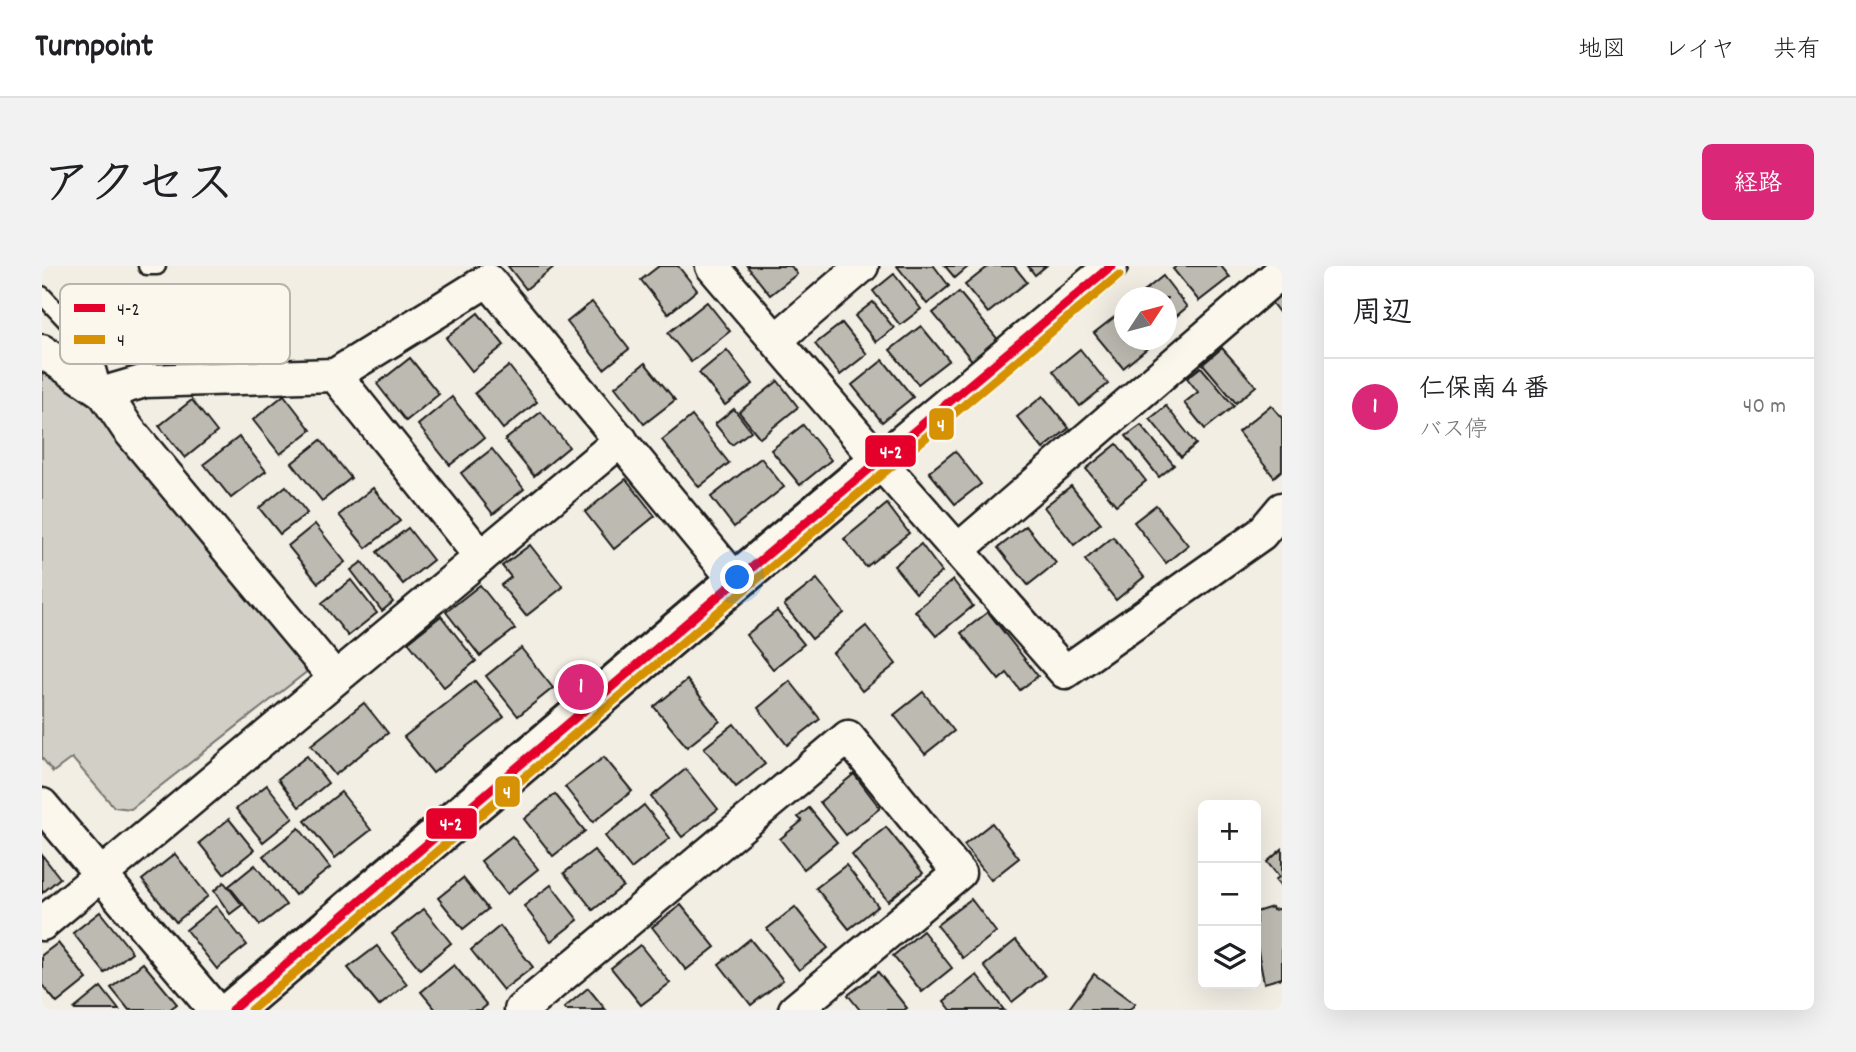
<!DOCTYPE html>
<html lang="ja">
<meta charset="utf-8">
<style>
:root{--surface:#fff;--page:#f2f2f2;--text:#202124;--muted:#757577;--line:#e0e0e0;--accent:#db2777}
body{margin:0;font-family:Dekko,"Klee One",sans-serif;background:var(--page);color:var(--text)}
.controls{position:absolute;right:21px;bottom:21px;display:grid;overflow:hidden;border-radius:10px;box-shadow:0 7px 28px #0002}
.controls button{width:63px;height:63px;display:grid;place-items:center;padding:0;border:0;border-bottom:2px solid var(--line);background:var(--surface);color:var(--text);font:35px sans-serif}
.compass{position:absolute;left:1072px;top:21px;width:63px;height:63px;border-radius:50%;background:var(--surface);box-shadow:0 7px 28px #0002;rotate:54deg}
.you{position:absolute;left:696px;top:312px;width:24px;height:24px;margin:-18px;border:5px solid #fff;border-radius:50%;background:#1a73e8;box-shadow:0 0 0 10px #1a73e833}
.badge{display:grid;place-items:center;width:46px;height:46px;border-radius:50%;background:var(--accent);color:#fff;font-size:23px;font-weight:700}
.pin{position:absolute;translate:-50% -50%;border:4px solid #fff;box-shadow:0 2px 7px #0006}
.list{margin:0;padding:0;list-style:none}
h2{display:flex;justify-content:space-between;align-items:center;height:91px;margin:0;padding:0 28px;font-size:30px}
h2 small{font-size:23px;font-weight:400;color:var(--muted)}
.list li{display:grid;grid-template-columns:46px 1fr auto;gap:21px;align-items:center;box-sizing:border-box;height:98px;padding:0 28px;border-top:2px solid var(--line)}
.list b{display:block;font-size:26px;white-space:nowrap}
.list p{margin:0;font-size:23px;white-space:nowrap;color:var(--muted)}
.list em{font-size:23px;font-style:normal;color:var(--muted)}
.icon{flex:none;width:38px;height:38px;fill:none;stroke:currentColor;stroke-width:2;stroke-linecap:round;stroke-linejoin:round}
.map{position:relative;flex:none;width:1240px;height:744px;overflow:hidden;border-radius:10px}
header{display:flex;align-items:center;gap:42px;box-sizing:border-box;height:98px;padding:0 35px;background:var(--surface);border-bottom:2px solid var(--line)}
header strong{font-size:33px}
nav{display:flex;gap:38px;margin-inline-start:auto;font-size:24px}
.intro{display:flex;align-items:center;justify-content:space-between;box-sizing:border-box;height:168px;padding:0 42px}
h1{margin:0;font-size:49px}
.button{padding:18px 32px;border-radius:10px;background:var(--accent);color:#fff;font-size:24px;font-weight:700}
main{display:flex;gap:42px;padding:0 42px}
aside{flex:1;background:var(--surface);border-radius:10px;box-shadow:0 7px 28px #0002}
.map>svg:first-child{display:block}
.green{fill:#d2cfc6;stroke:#777671;stroke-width:2}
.building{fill:#bdbab1;stroke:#1c1c1c;stroke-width:2}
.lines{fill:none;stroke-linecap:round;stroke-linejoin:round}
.service-casing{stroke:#1c1c1c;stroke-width:21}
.minor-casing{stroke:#1c1c1c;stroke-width:37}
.tertiary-casing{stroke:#1c1c1c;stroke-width:44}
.service{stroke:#fbf7ec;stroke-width:16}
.minor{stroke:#fbf7ec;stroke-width:32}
.tertiary{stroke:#fbf7ec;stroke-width:38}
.bus-1-casing{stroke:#fbf7ec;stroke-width:14}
.bus-2-casing{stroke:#fbf7ec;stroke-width:14}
.bus-1{stroke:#e4002b;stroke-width:9}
.bus-2{stroke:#d69104;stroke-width:9}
.key{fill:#fbf7ec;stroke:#b8b5ae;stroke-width:2}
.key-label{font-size:19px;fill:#1c1c1c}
.line-badge{stroke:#fbf7ec;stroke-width:2.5}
.badge-label{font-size:19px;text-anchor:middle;font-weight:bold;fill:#fff}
</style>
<header>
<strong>Turnpoint</strong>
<nav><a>地図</a><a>レイヤ</a><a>共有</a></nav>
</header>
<div class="intro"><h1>アクセス</h1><a class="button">経路</a></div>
<main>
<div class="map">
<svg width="1240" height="744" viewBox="0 0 1240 744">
<rect width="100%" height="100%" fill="#f2eee4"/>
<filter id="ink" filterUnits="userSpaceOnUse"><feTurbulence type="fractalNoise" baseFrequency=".0143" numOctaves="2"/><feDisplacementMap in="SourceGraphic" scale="14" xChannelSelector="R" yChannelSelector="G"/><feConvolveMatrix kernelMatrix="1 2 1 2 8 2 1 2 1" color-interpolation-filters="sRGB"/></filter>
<g filter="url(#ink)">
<path class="green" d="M0,105L55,144L267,404L89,543L72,541L30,492L11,506L0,492Z"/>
<g class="building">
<path d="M466,0H513L484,23Z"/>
<path d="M617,0H636L655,24L626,48L599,14Z"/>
<path d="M705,0H749L755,8L728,29Z"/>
<path d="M855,0H892L907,20L885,38Z"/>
<path d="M903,0H927L913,12Z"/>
<path d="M947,0H972L985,16L946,47L923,19Z"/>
<path d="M986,0H1004L993,9Z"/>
<path d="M1135,0H1179L1188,11L1157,35L1131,3Z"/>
<path d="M852,8L879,43L858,59L831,25Z"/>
<path d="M1121,10L1145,41L1125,58V32H1098L1097,29Z"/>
<path d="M917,26L958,76L932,97L891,47Z"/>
<path d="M1240,27V50L1229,36Z"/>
<path d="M550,36L587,83L562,103L525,56Z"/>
<path d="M665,36L688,65L649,96L626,67Z"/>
<path d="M831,36L852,62L834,76L813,50Z"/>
<path d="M1080,45L1083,48V74H1103L1108,80L1081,102L1052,67Z"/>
<path d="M436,47L462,79L430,105L404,72Z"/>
<path d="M800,57L825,88L798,109L773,78Z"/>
<path d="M879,60L907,94L876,118L848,84Z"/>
<path d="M1180,82L1214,120L1194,137L1161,98Z"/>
<path d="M1038,83L1066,118L1038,140L1011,105Z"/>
<path d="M685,84L711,118L683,139L657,107Z"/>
<path d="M368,92L397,128L364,155L335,118Z"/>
<path d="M841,94L871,131L840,156L810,119Z"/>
<path d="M603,97L633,134L602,158L573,121Z"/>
<path d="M467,100L495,136L461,163L433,127Z"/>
<path d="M1159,101L1192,140L1163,163L1142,137L1156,126L1145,112Z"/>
<path d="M736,115L756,141L718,172L697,146Z"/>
<path d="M242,129L269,164L238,188L211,154Z"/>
<path d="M1001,130L1027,162L1001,183L975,151Z"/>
<path d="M410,131L442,172L408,199L376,159Z"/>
<path d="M150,134L175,166L143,192L117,160Z"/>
<path d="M1229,139L1240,152V204L1232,211L1196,166Z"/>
<path d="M1124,140L1154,178L1139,191L1108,153Z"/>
<path d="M692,143L709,165L690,179L673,158Z"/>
<path d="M499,146L527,181L492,210L463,174Z"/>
<path d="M650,150L687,197L657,221L620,174Z"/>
<path d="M761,159L789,194L758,219L729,184Z"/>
<path d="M1099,159L1132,199L1117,211L1084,170Z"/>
<path d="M197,171L224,205L189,232L162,198Z"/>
<path d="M279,174L309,212L280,235L250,197Z"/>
<path d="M1075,178L1104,215L1074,239L1044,203Z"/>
<path d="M450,183L482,223L451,248L419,207Z"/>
<path d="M913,185L939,218L913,238L887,206Z"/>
<path d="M719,192L742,221L692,261L669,231Z"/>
<path d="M584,213L613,250L572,283L543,246Z"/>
<path d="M244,220L265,247L238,268L217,242Z"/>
<path d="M1029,220L1059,257L1032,279L1002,241Z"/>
<path d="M331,222L358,255L324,282L297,249Z"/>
<path d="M845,238L867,267L824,301L802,273Z"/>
<path d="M1114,239L1146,279L1124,297L1092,256Z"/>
<path d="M273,258L303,296L276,317L246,280Z"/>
<path d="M984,260L1014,297L986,319L956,282Z"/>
<path d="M366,262L391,294L361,318L335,286Z"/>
<path d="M1071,271L1102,311L1074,334L1043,294Z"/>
<path d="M879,278L900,306L874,327L852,300Z"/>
<path d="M488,279L521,321L484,350L459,319L469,311L460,300Z"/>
<path d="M320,296L351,336L340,345L309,304Z"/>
<path d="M775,313L802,347L770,373L742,339Z"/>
<path d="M309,314L335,347L306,370L280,337Z"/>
<path d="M911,314L931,340L894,370L873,345Z"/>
<path d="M438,319L473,363L438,390L404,346Z"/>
<path d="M735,345L762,378L731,403L704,369Z"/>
<path d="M946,346L996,410L978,424L965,407L957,414L919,367Z"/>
<path d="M399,350L434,395L402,421L366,376Z"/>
<path d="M824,360L854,398L820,425L791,387Z"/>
<path d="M479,382L511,422L476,450L444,410Z"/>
<path d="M645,414L678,455L645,481L612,441Z"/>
<path d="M433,415L462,451L391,507L362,471Z"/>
<path d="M748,415L778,453L745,479L716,442Z"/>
<path d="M881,426L912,465L883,488L852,449Z"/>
<path d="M322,437L346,467L293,509L269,479Z"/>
<path d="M692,458L723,498L694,521L662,482Z"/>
<path d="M265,490L286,517L257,541L236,513Z"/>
<path d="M562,491L590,525L551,556L523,521Z"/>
<path d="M644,503L676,543L640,571L609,531Z"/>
<path d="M812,508L838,542L804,569L778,536Z"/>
<path d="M225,519L251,552L221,576L194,543Z"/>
<path d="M299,526L329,564L293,592L263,555Z"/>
<path d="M513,528L543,565L511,590L482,553Z"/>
<path d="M602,539L628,572L589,603L563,570Z"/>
<path d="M767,542L795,576L762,603L738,573L760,555L756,551Z"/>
<path d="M187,553L212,584L182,608L157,577Z"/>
<path d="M950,557L977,592L949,614L922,579Z"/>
<path d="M844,561L881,607L846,635L810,589Z"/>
<path d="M257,562L288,602L253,629L221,590Z"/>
<path d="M470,570L496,603L465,628L439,595Z"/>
<path d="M1240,583V622L1233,614L1237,611L1225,596Z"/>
<path d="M552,584L581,620L551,644L522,607Z"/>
<path d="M133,588L166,630L134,656L100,614Z"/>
<path d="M0,589L18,612L0,627Z"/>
<path d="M213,599L244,639L218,659L187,620Z"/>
<path d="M804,599L836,640L807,663L774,622Z"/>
<path d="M421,612L446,643L421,663L396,632Z"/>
<path d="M182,616L200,639L188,648L172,625Z"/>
<path d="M509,619L536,654L509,675L482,640Z"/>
<path d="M929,633L954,666L921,692L895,659Z"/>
<path d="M639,639L673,681L644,704L610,661Z"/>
<path d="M174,640L205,679L175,703L144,664Z"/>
<path d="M753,641L786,682L757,704L725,663Z"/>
<path d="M1230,641L1231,644L1240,642V712L1222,717L1214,675V646Z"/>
<path d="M382,643L409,677L378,703L350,668Z"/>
<path d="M58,646L90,686L63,707L31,667Z"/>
<path d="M458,660L491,701L461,724L429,684Z"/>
<path d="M881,665L910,702L880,726L851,690Z"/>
<path d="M708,673L741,714L709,739L677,698Z"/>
<path d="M974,674L1003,710L970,736L942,700Z"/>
<path d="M16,677L45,713L15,737L0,719V689Z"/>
<path d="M598,679L628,717L599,739L569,702Z"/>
<path d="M335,680L365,718L337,740L306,702Z"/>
<path d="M101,697L135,738L127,744H87L69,722Z"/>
<path d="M412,699L445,739L439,744H394L379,726Z"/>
<path d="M836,706L865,742L862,744H818L806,729Z"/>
<path d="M1052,708L1093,738L1088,744H1026Z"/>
<path d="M935,709L962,744H909L902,735Z"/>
<path d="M59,721L77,744H33L32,743Z"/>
<path d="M546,722L564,744H524L522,742Z"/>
</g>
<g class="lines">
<g class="service-casing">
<g id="service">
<path d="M105,0H115"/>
<path d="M0,29L49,81L60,121"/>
</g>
</g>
<g class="minor-casing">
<g id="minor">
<path d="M670,0L837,195L1023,406L1219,268L1240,243"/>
<path d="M734,74L820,0"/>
<path d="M0,85L62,127L103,115L293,109L446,14L694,315"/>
<path d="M293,109L439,291"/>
<path d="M62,127L86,163L293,412"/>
<path d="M837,195L1069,0"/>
<path d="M916,284L1240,5"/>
<path d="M0,539L173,744"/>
<path d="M0,658L579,174"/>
<path d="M479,744L806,471L917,607L753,744"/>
</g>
</g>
<g class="tertiary-casing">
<path id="tertiary" d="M190,744L694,315L837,195"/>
</g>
<use href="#service" class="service"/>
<use href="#minor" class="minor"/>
<use href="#tertiary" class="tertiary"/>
<g class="bus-1-casing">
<path id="bus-1" d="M190,744L694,315L1069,0"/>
</g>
<g class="bus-2-casing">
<path id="bus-2" d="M209,744L702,324L1077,9"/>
</g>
<use href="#bus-1" class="bus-1"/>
<use href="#bus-2" class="bus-2"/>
</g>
</g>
<rect x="18" y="18" width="230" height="80" rx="10" class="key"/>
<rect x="32" y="38" width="31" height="8" fill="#e4002b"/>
<rect x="32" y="69" width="31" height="9" fill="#d69104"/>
<g class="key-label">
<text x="75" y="49">4-2</text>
<text x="75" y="80">4</text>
</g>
<g class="line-badge">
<rect x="886" y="141" width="27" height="34" rx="7" fill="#d69104"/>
<rect x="822" y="168" width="53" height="34" rx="7" fill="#e4002b"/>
<rect x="452" y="509" width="27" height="33" rx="7" fill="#d69104"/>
<rect x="383" y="541" width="53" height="33" rx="7" fill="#e4002b"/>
</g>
<g class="badge-label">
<text x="899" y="165">4</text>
<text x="849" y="192">4-2</text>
<text x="465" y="532">4</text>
<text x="409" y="564">4-2</text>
</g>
</svg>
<div class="controls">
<button>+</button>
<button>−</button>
<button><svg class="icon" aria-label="layers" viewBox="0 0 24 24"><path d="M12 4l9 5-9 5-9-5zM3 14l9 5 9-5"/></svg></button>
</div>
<svg class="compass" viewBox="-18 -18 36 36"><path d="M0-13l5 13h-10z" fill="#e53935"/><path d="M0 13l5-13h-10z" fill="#757577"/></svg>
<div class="you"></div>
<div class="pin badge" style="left:539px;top:421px">1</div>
</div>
<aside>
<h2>周辺<small></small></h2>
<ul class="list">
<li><span class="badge">1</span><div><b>仁保南４番</b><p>バス停</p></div><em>40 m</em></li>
</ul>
</aside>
</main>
